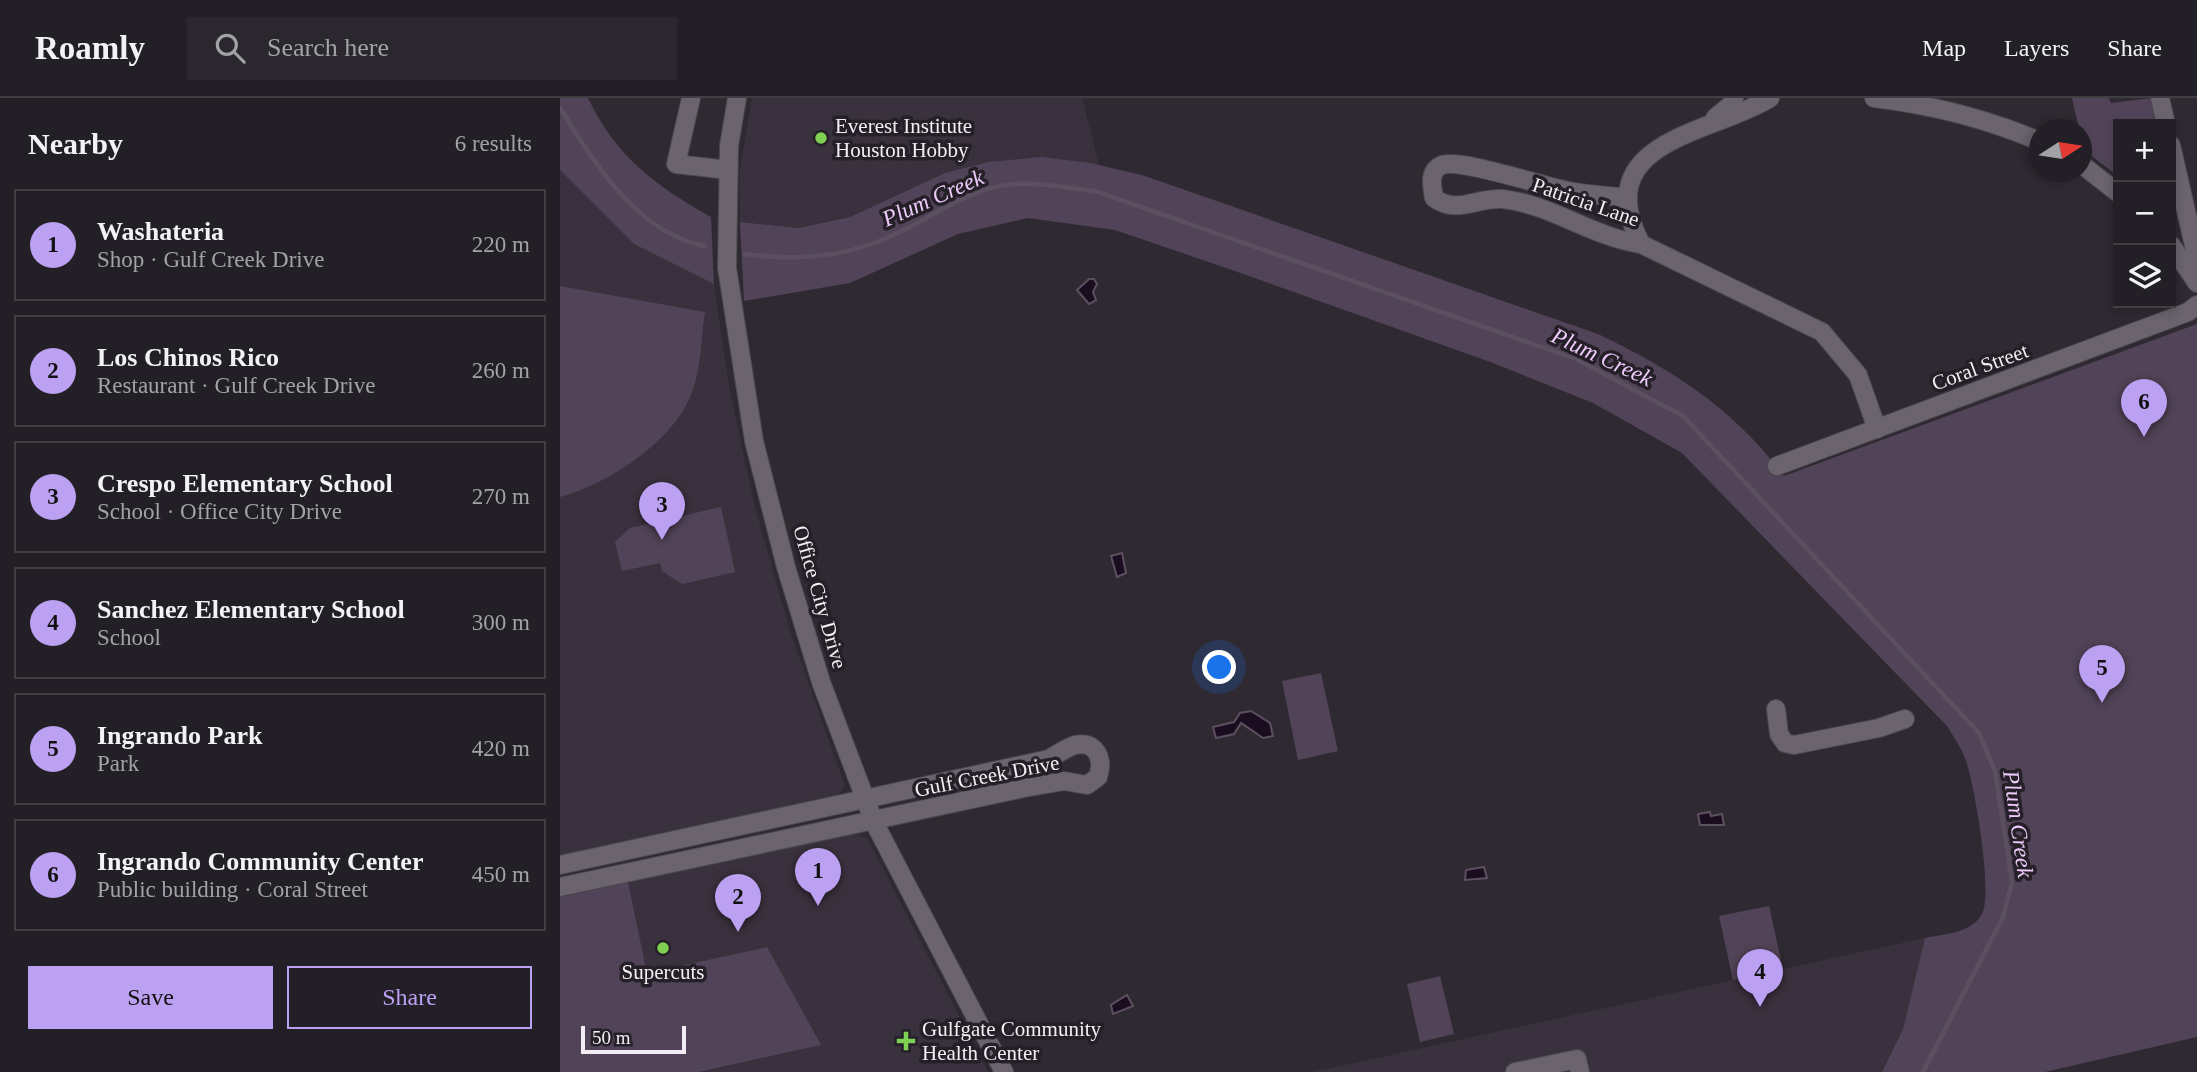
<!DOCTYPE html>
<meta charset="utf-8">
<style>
:root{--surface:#231f26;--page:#2b272e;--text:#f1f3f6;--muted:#a3a2a7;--line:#403d43;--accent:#bca0f2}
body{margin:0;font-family:Georgia,serif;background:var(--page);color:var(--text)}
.controls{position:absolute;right:21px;top:21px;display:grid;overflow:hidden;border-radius:0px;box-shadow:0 4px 10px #0003}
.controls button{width:63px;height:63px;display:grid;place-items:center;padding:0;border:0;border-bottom:2px solid var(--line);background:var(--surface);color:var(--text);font:35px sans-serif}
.compass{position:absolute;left:1469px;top:21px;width:63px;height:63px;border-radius:50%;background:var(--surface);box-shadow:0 4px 10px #0003;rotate:78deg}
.scale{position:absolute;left:21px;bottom:18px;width:105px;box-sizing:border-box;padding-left:7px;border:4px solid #f2eef4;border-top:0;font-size:19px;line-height:24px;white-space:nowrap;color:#f2eef4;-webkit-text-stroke:5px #251f28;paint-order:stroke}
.you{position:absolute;left:660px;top:570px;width:24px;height:24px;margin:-18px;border:5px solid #fff;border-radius:50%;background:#1a73e8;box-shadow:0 0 0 10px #1a73e833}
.badge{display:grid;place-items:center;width:46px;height:46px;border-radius:50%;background:var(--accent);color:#111;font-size:23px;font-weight:700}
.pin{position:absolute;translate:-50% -58px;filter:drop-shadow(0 2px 4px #0008)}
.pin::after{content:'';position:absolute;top:37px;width:24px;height:21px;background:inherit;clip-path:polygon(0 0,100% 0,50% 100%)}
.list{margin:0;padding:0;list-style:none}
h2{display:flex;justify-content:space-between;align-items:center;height:91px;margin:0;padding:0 28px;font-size:30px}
h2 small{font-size:23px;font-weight:400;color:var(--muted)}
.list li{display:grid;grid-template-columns:46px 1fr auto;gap:21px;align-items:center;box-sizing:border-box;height:112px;margin:0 14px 14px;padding:0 14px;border:2px solid var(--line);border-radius:0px}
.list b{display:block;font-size:26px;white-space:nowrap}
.list p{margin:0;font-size:23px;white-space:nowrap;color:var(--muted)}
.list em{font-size:23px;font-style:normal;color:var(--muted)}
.actions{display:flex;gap:14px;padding:21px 28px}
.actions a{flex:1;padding:16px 0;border:2px solid var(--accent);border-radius:0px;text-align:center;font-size:24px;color:var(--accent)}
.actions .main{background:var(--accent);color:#111}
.icon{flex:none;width:38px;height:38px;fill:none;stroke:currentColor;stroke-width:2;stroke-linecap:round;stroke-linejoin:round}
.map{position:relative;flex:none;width:1637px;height:974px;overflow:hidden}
header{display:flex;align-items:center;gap:42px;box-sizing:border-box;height:98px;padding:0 35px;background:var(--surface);border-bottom:2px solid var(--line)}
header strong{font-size:33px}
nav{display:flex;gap:38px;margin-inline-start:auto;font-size:24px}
.search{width:490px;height:63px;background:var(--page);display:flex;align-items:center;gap:18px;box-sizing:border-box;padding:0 24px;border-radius:0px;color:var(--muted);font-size:26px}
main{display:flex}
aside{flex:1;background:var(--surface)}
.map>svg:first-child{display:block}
.built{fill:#3a313e}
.green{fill:#524458}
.water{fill:#1b0d20;stroke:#5c5060;stroke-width:2}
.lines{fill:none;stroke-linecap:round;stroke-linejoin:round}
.stream{stroke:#5c5060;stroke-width:4.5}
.minor-casing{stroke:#4c474e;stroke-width:20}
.minor{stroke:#6b646e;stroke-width:18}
.poi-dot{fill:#7fd052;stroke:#251f28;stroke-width:2.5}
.labels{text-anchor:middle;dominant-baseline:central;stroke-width:7;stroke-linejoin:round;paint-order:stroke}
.poi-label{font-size:21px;fill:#f2eef4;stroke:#251f28;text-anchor:start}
.street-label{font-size:21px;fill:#f2eef4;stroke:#251f28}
.water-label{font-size:23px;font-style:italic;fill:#eccbfa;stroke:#251f28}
</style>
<header>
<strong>Roamly</strong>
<div class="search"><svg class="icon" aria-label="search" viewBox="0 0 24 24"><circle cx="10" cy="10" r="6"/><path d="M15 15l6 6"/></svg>Search here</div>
<nav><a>Map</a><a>Layers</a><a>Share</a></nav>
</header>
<main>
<aside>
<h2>Nearby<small>6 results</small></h2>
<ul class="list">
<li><span class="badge">1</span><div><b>Washateria</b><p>Shop · Gulf Creek Drive</p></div><em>220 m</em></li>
<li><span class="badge">2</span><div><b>Los Chinos Rico</b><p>Restaurant · Gulf Creek Drive</p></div><em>260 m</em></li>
<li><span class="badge">3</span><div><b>Crespo Elementary School</b><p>School · Office City Drive</p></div><em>270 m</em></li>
<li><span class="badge">4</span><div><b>Sanchez Elementary School</b><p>School</p></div><em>300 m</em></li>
<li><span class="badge">5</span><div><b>Ingrando Park</b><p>Park</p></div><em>420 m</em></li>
<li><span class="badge">6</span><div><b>Ingrando Community Center</b><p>Public building · Coral Street</p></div><em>450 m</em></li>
</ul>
<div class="actions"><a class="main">Save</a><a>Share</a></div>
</aside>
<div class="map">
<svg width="1637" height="974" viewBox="0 0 1637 974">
<rect width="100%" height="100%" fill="#2f2932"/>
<g class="built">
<path d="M192,0H522L539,67L385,75L290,119L239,130L180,124V71Z"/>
<path d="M0,72L74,146L154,186L169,288L194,405L230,533L285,688L277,699L0,760Z"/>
<path d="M294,736L306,740L313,751L428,974H139L260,947L207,849L87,875L68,784Z"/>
<path d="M1365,840L1343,931L1322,974H753Z"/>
</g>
<g class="green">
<path d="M0,0H28C56,59 96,88 151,119L154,186L74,146L0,72Z"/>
<path d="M1512,0H1549L1551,5L1592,0L1598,26H1558V78L1524,52Z"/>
<path d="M481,59L530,65L582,77L1038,236C1113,272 1173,310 1224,378L1637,226V939L1485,974H1322L1343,931L1365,840C1384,836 1412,835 1422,816C1433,796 1415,691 1407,666C1403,652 1395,641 1387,628L1122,355L1033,305L933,265L672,172L555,132L468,120L398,136L290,185L184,203L180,124L239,130L290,119L385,75L429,64Z"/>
<path d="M0,188L145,214C141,240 141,275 130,299C111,345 46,387 0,399Z"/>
<path d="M161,409L175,474L122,486L102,473L100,465L62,473L55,444L70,430Z"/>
<path d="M761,575L778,653L738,662L722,583Z"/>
<path d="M68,784L87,875L207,849L261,947L139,974H0V799Z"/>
<path d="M1209,808L1223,871L1173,882L1159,818Z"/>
<path d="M880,878L894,936L860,944L847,886Z"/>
</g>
<g class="water">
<path d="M529,181H534L537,186L533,194L536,202L529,206L517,192Z"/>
<path d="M562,455L566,475L557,479L551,458Z"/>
<path d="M691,613L710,625L713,638L703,640L681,625L674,636L656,640L653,629L674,624L680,615Z"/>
<path d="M1150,714L1151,718L1162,716L1164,727H1140L1138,716Z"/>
<path d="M924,769L927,780L905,782L906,772Z"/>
<path d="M567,897L573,908L553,916L551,907Z"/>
</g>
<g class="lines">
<g class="stream">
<path d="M0,10C35,65 75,134 145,148"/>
<path d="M185,156C230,162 279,160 322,142C358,128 389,103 427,91C462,80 503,89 538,94L1016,261L1123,318L1419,635L1435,673L1452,784L1443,819L1363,974"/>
</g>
<g class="minor-casing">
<g id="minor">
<path d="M131,0L116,66L168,72"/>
<path d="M177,0L169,48L167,170L194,343L226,469L261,584L314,724L444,974"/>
<path d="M1314,0C1373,7 1425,20 1479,43"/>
<path d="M1600,0L1606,26"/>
<path d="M1155,20L1173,5L1174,0"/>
<path d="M1611,47L1637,161"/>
<path d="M1521,66L1558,95"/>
<path d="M1068,100C1050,98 1032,97 1014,94C988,90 901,60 882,67C868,73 872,88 874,100C897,117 917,99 942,101C991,106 1032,139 1081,146L1262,234L1298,277L1317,331"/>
<path d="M1081,146C1027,42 1152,36 1210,0"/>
<path d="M1611,147L1637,185"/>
<path d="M1217,368L1628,214L1637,207"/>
<path d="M1216,611L1219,636L1225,645L1234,647L1319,630L1345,621"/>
<path d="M0,767L489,661C497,656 506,650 515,647C536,642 544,661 538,679L527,687L504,683L464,690L0,789"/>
<path d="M955,974L1017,961L1020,974"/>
</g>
</g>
<use href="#minor" class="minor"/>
</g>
<g class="poi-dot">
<circle cx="261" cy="40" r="7"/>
<circle cx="103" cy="850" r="7"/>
<path d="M342.5 932.5h7v7h7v7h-7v7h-7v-7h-7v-7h7z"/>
</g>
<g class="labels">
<g class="poi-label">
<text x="275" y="28">Everest Institute<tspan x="275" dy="24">Houston Hobby</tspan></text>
<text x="103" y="874" text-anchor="middle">Supercuts</text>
<text x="362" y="931">Gulfgate Community<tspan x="362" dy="24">Health Center</tspan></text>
</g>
<g class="street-label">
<text transform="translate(1026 104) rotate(19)">Patricia Lane</text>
<text transform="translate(1420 269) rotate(-20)">Coral Street</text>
<text transform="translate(260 499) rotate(74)">Office City Drive</text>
<text transform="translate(427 678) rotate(-11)">Gulf Creek Drive</text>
</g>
<g class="water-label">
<text transform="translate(373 100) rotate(-24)">Plum Creek</text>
<text transform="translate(1042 259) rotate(25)">Plum Creek</text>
<text transform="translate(1458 726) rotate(82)">Plum Creek</text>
</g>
</g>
</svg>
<div class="controls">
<button>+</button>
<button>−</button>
<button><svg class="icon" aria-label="layers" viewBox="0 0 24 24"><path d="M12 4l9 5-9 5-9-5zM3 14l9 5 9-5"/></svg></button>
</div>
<svg class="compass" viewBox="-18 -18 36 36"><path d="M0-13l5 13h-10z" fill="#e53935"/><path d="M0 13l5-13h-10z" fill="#a3a2a7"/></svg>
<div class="scale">50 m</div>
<div class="you"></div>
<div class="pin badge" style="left:258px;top:808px">1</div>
<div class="pin badge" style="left:178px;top:834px">2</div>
<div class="pin badge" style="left:102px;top:442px">3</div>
<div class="pin badge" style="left:1200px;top:909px">4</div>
<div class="pin badge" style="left:1542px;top:605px">5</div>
<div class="pin badge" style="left:1584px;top:339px">6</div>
</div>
</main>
